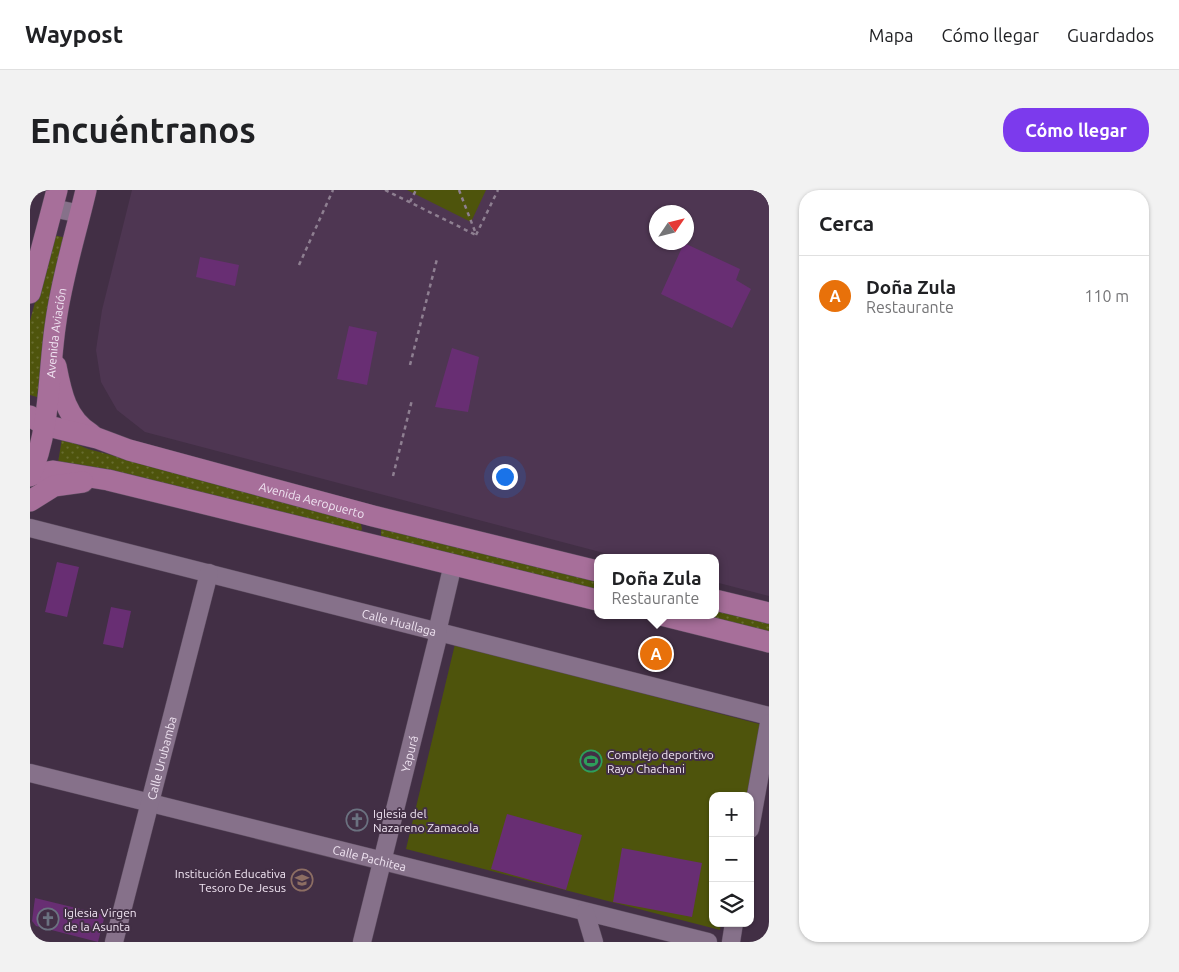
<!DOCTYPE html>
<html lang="es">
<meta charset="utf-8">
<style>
:root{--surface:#fff;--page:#f2f2f2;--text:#202124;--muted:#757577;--line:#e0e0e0;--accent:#7c3aed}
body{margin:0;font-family:Ubuntu,sans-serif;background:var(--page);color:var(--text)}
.controls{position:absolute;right:15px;bottom:15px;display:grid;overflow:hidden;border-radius:10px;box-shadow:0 1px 4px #0004}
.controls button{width:45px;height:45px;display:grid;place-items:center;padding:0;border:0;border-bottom:1px solid var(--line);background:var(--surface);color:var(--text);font:25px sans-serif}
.compass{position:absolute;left:619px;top:15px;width:45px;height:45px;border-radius:50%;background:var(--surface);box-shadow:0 1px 4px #0004;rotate:55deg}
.you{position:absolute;left:474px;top:286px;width:18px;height:18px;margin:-12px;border:4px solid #fff;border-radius:50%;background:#1a73e8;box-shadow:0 0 0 8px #1a73e833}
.badge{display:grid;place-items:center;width:32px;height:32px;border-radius:50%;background:var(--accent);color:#fff;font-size:16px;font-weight:700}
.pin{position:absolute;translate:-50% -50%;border:2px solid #fff;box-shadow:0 1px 5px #0006}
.popup{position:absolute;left:564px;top:364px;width:125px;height:65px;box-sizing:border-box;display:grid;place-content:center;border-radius:10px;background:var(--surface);filter:drop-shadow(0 1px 4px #0005);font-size:16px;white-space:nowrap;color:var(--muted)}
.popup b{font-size:19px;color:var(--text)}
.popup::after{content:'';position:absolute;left:50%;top:100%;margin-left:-10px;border:10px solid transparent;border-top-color:var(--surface)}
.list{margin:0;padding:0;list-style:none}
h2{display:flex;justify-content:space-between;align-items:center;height:65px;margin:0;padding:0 20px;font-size:21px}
h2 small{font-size:16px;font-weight:400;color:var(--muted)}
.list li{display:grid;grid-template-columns:32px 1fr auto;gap:15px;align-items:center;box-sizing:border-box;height:80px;padding:0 20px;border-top:1px solid var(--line)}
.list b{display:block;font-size:19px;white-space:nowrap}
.list p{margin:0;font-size:16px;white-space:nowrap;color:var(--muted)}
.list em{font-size:16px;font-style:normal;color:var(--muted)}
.icon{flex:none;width:28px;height:28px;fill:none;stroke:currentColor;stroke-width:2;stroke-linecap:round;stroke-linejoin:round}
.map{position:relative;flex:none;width:739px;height:752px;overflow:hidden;border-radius:20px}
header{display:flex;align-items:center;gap:30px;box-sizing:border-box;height:70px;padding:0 25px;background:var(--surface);border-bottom:1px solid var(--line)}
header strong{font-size:24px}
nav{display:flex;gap:28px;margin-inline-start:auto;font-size:18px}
.intro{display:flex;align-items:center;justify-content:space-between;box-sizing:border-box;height:120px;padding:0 30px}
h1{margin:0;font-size:35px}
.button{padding:12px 22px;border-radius:20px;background:var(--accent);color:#fff;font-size:18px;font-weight:700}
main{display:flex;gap:30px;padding:0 30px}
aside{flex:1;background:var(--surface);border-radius:20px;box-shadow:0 1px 4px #0004}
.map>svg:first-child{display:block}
.built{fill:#4e3652;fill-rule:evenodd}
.grass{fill:url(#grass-dots)}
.green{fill:#4e540c}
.building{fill:#682e73}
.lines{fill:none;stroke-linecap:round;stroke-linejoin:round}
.minor-casing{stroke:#5c4c5f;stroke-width:19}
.major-casing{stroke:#5c4c5f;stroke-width:22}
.path{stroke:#8e7f91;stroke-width:2.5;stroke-dasharray:4 4;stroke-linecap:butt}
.minor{stroke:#86718a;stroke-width:18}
.major{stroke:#a76f9a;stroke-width:21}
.labels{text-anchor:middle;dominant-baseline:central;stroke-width:4;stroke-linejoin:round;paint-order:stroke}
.street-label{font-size:12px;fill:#f0e4f2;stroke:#422f45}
.poi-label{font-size:12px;fill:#f0e4f2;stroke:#422f45;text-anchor:start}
</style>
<header>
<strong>Waypost</strong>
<nav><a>Mapa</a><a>Cómo llegar</a><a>Guardados</a></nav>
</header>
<div class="intro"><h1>Encuéntranos</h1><a class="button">Cómo llegar</a></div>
<main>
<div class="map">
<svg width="739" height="752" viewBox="0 0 739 752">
<defs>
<pattern id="grass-dots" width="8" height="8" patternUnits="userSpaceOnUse" patternTransform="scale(1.25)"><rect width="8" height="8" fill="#4e540c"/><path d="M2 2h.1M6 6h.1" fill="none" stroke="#686c30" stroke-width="1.8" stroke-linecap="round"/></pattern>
</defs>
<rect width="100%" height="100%" fill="#422f45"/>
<path class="built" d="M102,0H739V406L685,392V368H593L115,242L87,220L71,192L66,160L72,120ZM626,22H656V52H626Z"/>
<g class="grass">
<path d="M23,45L37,48L17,138L7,207L0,205V131Z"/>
<path d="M32,248L58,259L330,330L332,339L331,341L28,273Z"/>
<path d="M353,337L567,388V401L351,346V339Z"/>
<path d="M685,417L739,430V444L664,425H685Z"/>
</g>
<g class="green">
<path d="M377,0H456L441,32Z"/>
<path d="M425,454L733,535L718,606H683V733H691L690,740L376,659Z"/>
</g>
<g class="building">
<path d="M654,53L710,79L706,90L721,99L702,138L631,104Z"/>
<path d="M170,67L209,75L205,96L166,87Z"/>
<path d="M319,136L347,142L337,195L307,189Z"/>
<path d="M422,158L449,167L438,222L405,217Z"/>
<path d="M27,372L49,377L37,427L15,422Z"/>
<path d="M81,417L101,421L93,458L73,454Z"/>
<path d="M477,624L552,645L536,700L461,679Z"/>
<path d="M592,658L672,673L662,727L583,712Z"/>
<path d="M5,708L75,725L68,752L6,736L2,731Z"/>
</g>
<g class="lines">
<g class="minor-casing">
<g id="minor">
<path d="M22,18L51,24"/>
<path id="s1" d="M0,338L739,526"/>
<path id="s2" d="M0,583L678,752"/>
<path d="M720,639L739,533"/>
<path d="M555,722L564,752"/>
<path id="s3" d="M84,752L179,383"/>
<path id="s4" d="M332,752L407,451V442L423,374"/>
<path d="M701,752L704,733"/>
</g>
</g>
<g class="major-casing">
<g id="major">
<path d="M0,103L27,0"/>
<path d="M26,176C31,202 36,229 61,244"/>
<path id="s5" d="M0,226L14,235L67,248L99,260L343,326L567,381"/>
<path d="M0,285L23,281L78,290L567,410"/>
<path id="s6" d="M0,286C21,239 18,182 26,131C32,87 46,43 56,0"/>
<path d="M0,311L24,296L53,292"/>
<path d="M685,410L739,423"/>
<path d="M631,425L739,452"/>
</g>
</g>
<g class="path">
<path d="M355,0L446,45"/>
<path d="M429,0L446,44"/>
<path d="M380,12L386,0"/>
<path d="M446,45L468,0"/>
<path d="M269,75L303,0"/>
<path d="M380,175L407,69"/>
<path d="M363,286L382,210"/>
</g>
<use href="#minor" class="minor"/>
<use href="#major" class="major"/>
</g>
<defs>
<g id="stadium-ring" transform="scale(1.125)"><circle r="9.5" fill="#422f45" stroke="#2e9e5b" stroke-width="1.5"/><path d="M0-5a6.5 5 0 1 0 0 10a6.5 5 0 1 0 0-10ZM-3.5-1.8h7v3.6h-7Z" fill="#2e9e5b"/></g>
<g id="church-ring" transform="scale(1.125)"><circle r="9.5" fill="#422f45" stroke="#6b7280" stroke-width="1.5"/><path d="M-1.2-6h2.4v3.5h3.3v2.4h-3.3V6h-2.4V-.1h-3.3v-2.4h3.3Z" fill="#6b7280"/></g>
<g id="school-ring" transform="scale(1.125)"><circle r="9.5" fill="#422f45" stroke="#8d6e63" stroke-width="1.5"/><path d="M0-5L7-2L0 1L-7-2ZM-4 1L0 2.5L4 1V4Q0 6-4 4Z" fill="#8d6e63"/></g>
</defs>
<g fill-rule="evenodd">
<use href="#stadium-ring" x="561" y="571"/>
<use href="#church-ring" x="327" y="630"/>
<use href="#school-ring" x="272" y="690"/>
<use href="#church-ring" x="18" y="729"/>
</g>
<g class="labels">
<g class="street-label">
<text stroke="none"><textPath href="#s6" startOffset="146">Avenida Aviación</textPath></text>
<text stroke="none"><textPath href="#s5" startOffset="295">Avenida Aeropuerto</textPath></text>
<text stroke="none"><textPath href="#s1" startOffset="381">Calle Huallaga</textPath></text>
<text stroke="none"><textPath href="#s4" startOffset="194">Yapurá</textPath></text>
<text stroke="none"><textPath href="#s3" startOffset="190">Calle Urubamba</textPath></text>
<text stroke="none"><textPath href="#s2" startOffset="350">Calle Pachitea</textPath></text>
</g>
<g class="poi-label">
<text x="577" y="564">Complejo deportivo<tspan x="577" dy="14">Rayo Chachani</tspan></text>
<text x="343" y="623">Iglesia del<tspan x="343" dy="14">Nazareno Zamacola</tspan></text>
<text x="256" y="683" text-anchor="end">Institución Educativa<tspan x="256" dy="14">Tesoro De Jesus</tspan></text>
<text x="34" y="722">Iglesia Virgen<tspan x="34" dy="14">de la Asunta</tspan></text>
</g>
</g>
</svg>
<div class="controls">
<button>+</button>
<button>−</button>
<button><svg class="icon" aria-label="layers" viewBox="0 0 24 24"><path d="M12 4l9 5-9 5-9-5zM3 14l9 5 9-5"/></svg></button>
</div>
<svg class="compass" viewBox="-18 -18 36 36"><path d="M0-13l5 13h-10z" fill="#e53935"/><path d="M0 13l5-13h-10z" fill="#757577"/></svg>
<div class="you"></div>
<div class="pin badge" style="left:626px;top:464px;background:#e8710a">A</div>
<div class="popup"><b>Doña Zula</b>Restaurante</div>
</div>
<aside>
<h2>Cerca<small></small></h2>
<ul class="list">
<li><span class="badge" style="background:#e8710a">A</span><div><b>Doña Zula</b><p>Restaurante</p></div><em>110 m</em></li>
</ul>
</aside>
</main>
